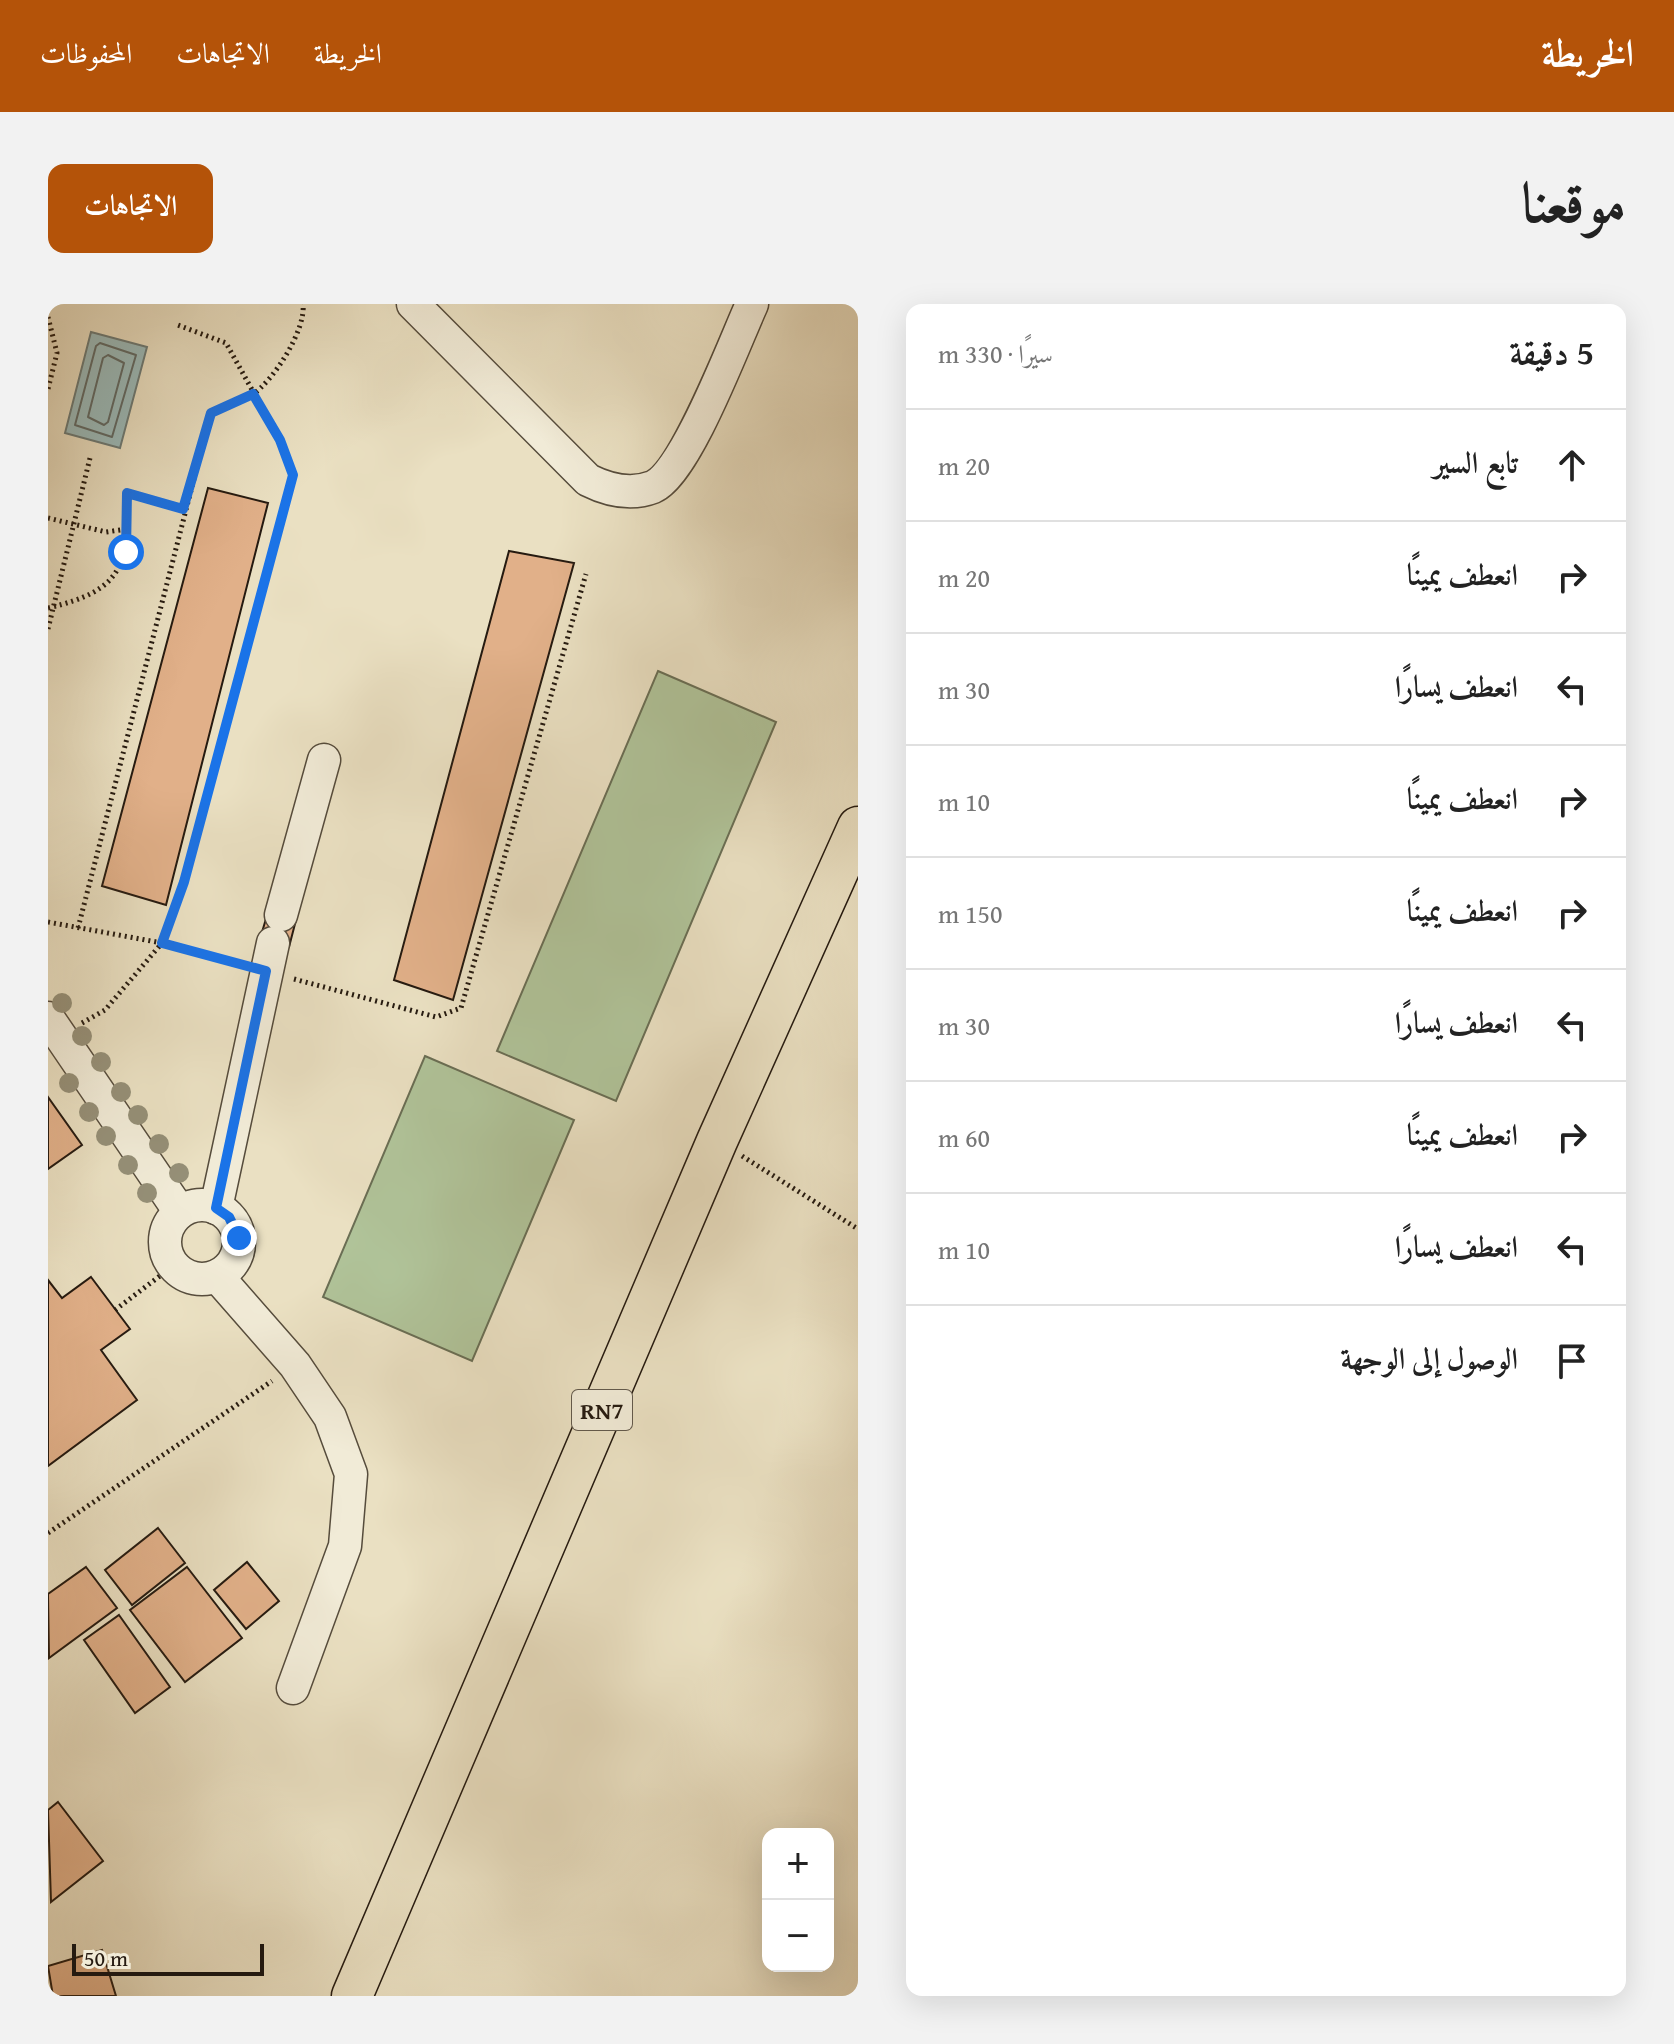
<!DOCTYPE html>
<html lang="ar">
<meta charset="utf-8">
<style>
:root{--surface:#fff;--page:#f2f2f2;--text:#222;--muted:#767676;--line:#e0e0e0;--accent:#b45309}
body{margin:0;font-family:"Gentium Book Plus",Amiri,serif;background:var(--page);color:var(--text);direction:rtl}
.controls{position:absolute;right:24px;bottom:24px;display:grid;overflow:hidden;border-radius:16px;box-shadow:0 8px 32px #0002}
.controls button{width:72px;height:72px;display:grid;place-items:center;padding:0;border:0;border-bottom:2px solid var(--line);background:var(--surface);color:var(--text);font:40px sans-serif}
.scale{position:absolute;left:24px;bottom:20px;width:192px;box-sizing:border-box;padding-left:8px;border:4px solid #251a10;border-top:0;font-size:22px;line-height:28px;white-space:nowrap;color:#251a10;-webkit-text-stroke:6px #f1ebd7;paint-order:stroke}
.stop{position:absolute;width:24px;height:24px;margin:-18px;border:6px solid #1a73e8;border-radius:50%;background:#fff}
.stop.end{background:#1a73e8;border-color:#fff;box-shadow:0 2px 8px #0008}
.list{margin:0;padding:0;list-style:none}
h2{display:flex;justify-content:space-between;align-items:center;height:104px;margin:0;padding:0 32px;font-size:34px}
h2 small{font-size:26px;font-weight:400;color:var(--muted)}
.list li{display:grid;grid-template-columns:52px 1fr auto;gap:24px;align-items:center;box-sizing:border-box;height:112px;padding:0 32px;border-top:2px solid var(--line)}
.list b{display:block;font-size:30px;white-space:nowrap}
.list em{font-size:26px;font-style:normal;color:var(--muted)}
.icon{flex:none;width:44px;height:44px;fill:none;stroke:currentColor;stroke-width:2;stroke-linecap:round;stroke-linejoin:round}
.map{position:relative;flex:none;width:810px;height:1692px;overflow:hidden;direction:ltr;border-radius:16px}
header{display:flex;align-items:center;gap:48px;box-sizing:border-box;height:112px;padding:0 40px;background:var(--accent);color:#fff}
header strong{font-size:38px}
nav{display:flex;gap:44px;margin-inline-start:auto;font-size:28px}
.intro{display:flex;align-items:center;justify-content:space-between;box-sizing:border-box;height:192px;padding:0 48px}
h1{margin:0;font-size:56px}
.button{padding:20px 36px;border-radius:16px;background:var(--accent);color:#fff;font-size:28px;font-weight:700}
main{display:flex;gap:48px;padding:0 48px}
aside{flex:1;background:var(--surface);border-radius:16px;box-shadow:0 8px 32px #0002}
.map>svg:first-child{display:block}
.green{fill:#b0c399;stroke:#6a6e54;stroke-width:2}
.water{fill:#9bbbbb;stroke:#6c7b77;stroke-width:2}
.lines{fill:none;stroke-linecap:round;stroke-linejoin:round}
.shore{stroke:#606a66;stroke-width:2}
.building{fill:#e1b089;stroke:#251a10;stroke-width:2}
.minor-casing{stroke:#564c3c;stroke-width:35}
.major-casing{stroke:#251a10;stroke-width:43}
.path{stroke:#251a10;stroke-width:5;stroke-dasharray:2 4;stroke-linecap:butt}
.minor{stroke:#f1ebd7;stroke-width:32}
.major{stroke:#eae0c2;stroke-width:40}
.tree{fill:#958f77}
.route{stroke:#1a73e8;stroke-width:10}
.labels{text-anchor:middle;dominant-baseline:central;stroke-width:7;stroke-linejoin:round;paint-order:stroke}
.shield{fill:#f1ebd7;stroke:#62594c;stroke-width:2}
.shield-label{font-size:24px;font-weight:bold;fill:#251a10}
</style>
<header>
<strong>الخريطة</strong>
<nav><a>الخريطة</a><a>الاتجاهات</a><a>المحفوظات</a></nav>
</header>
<div class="intro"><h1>موقعنا</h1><a class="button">الاتجاهات</a></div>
<main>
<aside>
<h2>5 دقيقة<small>سيرًا · 330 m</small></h2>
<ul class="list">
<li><svg class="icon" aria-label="ahead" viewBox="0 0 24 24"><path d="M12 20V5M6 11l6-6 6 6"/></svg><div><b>تابع السير</b></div><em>20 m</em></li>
<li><svg class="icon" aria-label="right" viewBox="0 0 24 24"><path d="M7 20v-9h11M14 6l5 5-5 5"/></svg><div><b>انعطف يمينًا</b></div><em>20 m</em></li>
<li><svg class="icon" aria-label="left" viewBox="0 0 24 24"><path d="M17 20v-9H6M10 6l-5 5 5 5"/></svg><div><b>انعطف يسارًا</b></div><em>30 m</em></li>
<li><svg class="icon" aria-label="right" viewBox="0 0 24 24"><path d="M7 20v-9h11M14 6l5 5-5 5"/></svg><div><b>انعطف يمينًا</b></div><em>10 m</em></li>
<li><svg class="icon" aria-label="right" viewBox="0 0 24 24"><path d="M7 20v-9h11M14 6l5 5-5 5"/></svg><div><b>انعطف يمينًا</b></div><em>150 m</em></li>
<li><svg class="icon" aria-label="left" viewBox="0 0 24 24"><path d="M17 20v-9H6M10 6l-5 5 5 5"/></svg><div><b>انعطف يسارًا</b></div><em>30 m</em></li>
<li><svg class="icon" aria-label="right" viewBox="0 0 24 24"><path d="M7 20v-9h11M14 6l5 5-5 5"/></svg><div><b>انعطف يمينًا</b></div><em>60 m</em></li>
<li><svg class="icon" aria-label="left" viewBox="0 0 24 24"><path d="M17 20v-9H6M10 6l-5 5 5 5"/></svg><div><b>انعطف يسارًا</b></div><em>10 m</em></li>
<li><svg class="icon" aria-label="arrive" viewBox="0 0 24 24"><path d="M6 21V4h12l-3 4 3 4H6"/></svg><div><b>الوصول إلى الوجهة</b></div></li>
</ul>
</aside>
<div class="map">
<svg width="810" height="1692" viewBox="0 0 810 1692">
<rect width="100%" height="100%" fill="#eae0c2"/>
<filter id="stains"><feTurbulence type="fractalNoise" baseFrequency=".0025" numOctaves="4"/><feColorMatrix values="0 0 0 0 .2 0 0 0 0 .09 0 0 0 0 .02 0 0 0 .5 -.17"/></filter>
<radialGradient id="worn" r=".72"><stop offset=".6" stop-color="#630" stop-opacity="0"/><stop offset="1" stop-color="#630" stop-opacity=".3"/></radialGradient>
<g class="green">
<path d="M610,367L728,418L568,797L449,747Z"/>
<path d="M377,752L526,816L424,1057L275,993Z"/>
</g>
<path class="water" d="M43,28L99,43L72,144L17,129Z"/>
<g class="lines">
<g class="shore">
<path d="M52,39L88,51L64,133L27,121L48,42Z"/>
<path d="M60,51L76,59L60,118L56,121L40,113L55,54Z"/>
</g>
</g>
<g class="building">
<path d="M160,184L220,199L118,601L54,582Z"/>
<path d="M461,247L526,259L405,696L346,676Z"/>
<path d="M220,608L248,616L241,643L212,635Z"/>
<path d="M0,793L34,841L0,865Z"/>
<path d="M43,973L82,1025L53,1046L89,1096L0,1162V976L14,994Z"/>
<path d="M110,1224L137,1259L84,1301L57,1266Z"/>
<path d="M199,1258L231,1297L198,1325L166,1286Z"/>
<path d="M38,1263L69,1304L1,1354L0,1290Z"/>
<path d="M139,1263L194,1334L137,1378L82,1306Z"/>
<path d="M71,1311L122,1383L87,1409L36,1336Z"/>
<path d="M10,1498L55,1557L3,1598L0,1506Z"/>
<path d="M54,1646L68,1692H5L0,1662Z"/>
</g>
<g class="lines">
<g class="minor-casing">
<g id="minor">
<path d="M365,0L540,176C560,186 582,192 605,183C638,169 687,37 704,0"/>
<path d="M233,611L276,456"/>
<path d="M0,714L132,908"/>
<circle cx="154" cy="938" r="37"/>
<path d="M168,904L225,639"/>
<path d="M169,972L247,1061L282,1113L303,1170L297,1242L245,1384"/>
</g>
</g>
<g class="major-casing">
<path id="major" d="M304,1692L669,837L810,523"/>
</g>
<g class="path">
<path d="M0,13L9,49L0,85"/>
<path d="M0,214L58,228L79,225"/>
<path d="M0,304C76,286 80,262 79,189L135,205"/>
<path d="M0,325L42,154"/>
<path d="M0,618L114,639L194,661"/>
<path d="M30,624L163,109C176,103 192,99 204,91C226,76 258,26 255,0"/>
<path d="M246,675L388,713L413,704L538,270"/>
<path d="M34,719L57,706L114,639L136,578L245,171L232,136L178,39L127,20"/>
<path d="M694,852L810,925"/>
<path d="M67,1006L125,962"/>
<path d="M0,1229L224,1077"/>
</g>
<use href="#minor" class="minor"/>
<use href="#major" class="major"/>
</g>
<g class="tree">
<circle cx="14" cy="699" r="10"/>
<circle cx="34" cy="732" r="10"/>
<circle cx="53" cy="758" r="10"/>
<circle cx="21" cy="779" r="10"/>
<circle cx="73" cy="788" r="10"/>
<circle cx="41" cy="808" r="10"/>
<circle cx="90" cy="811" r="10"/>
<circle cx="58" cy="832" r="10"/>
<circle cx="111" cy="840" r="10"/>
<circle cx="80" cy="861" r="10"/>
<circle cx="131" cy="869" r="10"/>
<circle cx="99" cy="889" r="10"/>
</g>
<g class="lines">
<path class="route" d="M78,248L79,189L135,205L163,109L205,90L232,136L245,171L136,578L114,639L218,667L168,904L181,913L191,934"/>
</g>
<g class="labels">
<rect class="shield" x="524" y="1086" width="60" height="40" rx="6"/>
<g class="shield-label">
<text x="554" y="1106">RN7</text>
</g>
</g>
<rect width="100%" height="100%" filter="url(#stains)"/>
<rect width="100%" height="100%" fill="url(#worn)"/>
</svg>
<div class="controls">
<button>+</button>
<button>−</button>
</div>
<div class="scale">50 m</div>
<div class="stop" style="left:78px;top:248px"></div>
<div class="stop end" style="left:191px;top:934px"></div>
</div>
</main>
